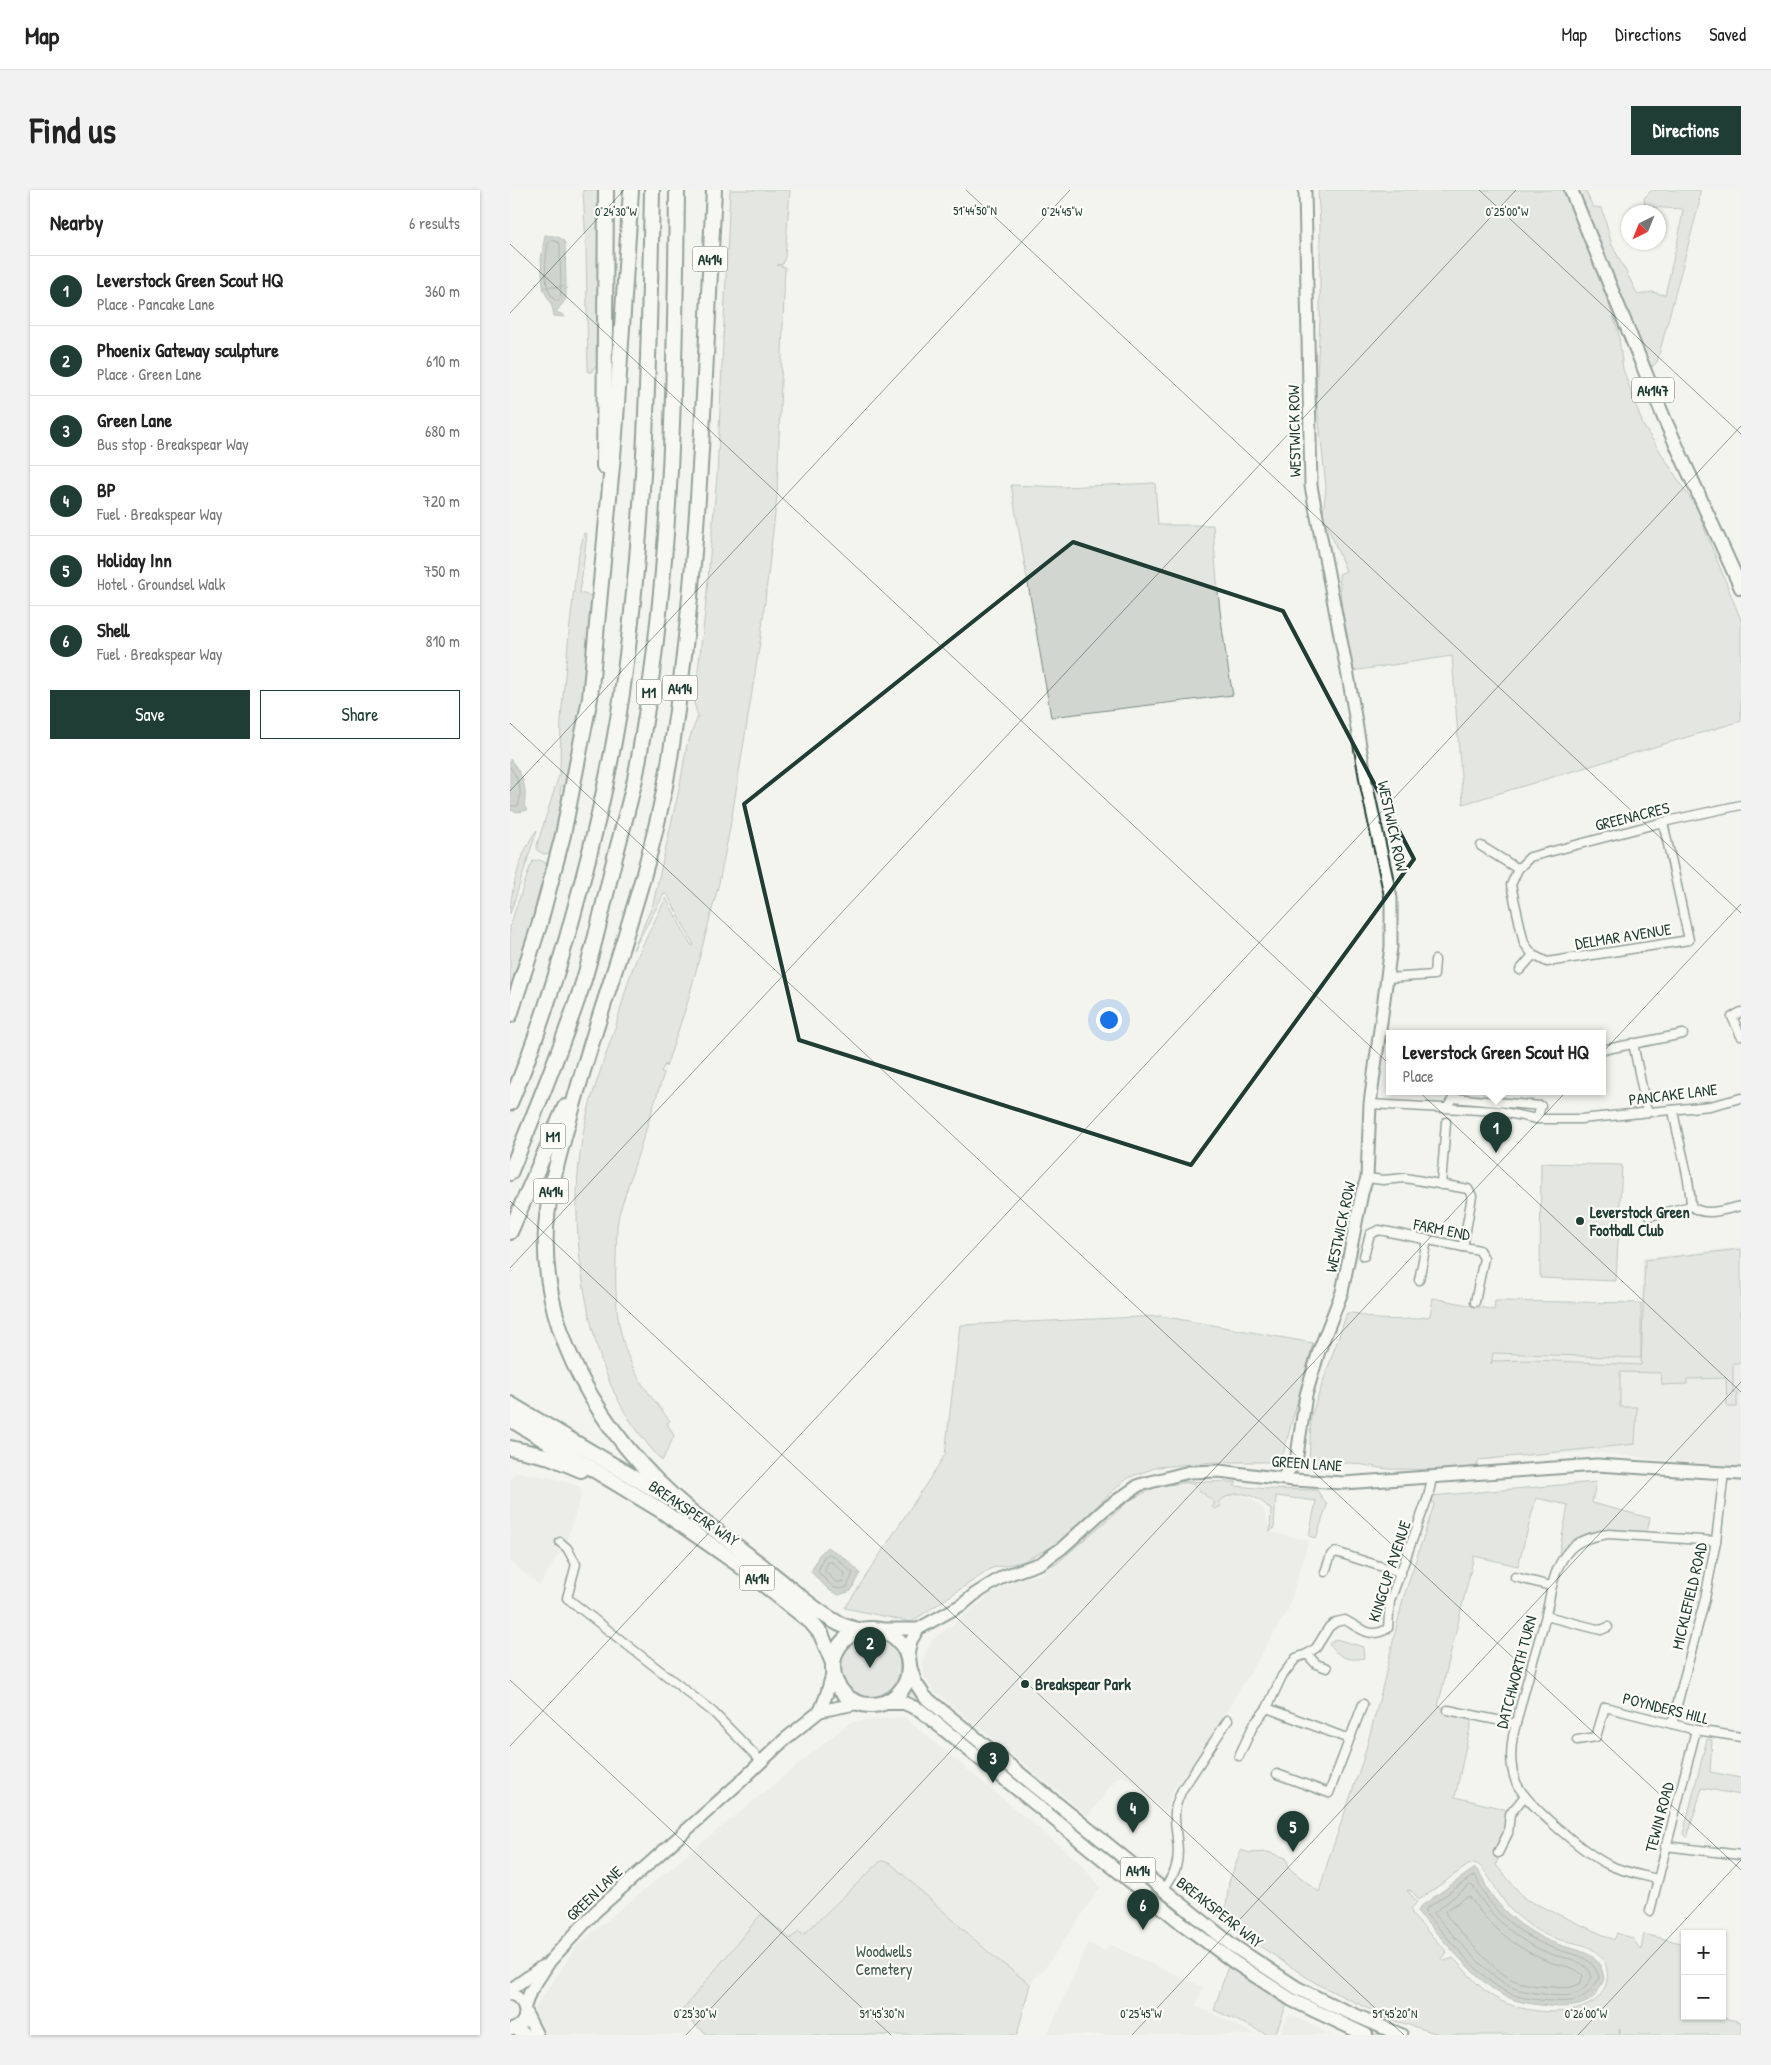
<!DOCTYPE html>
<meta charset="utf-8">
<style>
:root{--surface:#fff;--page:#f2f2f2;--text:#222;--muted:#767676;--line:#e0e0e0;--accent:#1f3d34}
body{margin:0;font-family:"Patrick Hand",sans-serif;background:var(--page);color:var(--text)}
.controls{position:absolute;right:15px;bottom:15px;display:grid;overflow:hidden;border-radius:0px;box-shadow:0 1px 4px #0004}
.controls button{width:45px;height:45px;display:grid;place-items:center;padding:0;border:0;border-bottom:1px solid var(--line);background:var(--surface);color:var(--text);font:25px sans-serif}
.compass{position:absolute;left:1111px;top:15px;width:45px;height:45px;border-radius:50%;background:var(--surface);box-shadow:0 1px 4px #0004;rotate:223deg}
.you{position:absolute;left:598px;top:829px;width:18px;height:18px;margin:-12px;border:4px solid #fff;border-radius:50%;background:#1a73e8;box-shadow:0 0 0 8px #1a73e833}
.badge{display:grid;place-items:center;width:32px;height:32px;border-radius:50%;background:var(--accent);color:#fff;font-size:16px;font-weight:700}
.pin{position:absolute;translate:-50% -41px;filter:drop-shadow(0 1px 2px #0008)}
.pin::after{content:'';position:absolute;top:26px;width:18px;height:15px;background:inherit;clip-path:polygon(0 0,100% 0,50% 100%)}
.popup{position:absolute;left:876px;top:840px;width:220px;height:65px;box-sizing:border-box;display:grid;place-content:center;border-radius:0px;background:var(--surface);filter:drop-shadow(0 1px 4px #0005);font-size:16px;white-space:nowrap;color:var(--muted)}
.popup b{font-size:19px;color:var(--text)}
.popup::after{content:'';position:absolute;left:50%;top:100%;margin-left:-10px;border:10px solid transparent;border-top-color:var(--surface)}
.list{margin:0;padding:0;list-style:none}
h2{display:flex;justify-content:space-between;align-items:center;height:65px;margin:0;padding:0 20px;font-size:21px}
h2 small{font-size:16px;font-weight:400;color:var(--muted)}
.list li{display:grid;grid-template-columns:32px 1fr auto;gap:15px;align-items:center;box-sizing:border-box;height:70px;padding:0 20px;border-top:1px solid var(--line)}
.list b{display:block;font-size:19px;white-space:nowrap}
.list p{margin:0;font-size:16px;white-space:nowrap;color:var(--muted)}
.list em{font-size:16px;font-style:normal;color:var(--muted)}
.actions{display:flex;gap:10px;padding:15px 20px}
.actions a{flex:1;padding:11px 0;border:1px solid var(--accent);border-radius:0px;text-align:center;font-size:18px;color:var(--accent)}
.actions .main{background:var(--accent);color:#fff}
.map{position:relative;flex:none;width:1231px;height:1845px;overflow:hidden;border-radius:0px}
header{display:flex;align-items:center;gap:30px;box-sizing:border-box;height:70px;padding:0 25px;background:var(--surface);border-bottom:1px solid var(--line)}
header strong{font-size:24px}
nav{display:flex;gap:28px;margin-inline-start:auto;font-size:18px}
.intro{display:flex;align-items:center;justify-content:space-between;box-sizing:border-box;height:120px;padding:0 30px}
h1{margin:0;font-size:35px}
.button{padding:12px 22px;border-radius:0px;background:var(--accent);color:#fff;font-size:18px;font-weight:700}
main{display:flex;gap:30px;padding:0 30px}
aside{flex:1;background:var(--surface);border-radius:0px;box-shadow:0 1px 4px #0004}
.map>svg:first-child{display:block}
.built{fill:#e2e5df}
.green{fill:#d1d6d1;stroke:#788a82;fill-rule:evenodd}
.water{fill:#a3aea7;stroke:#6e8179}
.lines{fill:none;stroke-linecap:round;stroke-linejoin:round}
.shore{stroke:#546a62;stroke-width:1}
.street-casing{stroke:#1f3d34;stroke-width:11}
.secondary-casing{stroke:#1f3d34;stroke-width:15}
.primary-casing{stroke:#1f3d34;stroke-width:16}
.highway-casing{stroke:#1f3d34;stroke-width:18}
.street{stroke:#fdfcf7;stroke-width:8}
.secondary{stroke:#fdfcf7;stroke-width:11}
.primary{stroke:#fdfcf7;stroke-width:12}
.highway{stroke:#fdfcf7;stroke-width:14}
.marked{fill:none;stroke:#1f3d34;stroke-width:4;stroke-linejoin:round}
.ticks{fill:none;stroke:#1f3d34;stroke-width:1;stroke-opacity:0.45}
.poi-dot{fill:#1f3d34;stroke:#fdfcf7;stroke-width:2}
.labels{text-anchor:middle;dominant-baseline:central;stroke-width:4.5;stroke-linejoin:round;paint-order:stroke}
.shield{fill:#fdfcf7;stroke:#62766e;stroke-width:1}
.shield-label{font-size:15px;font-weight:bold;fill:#1f3d34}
.street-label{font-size:16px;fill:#1f3d34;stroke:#fdfcf7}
.poi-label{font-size:16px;font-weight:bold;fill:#1f3d34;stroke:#fdfcf7;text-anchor:start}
.park-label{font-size:16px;fill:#435c53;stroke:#fdfcf7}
.ticks-label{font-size:12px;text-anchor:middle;fill:#1f3d34;stroke:#fdfcf7;stroke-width:4.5;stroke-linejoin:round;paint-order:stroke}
</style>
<header>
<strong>Map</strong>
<nav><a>Map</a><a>Directions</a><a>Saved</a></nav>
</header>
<div class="intro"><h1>Find us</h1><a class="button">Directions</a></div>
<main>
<aside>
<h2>Nearby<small>6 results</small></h2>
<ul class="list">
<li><span class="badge">1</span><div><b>Leverstock Green Scout HQ</b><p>Place · Pancake Lane</p></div><em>360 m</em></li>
<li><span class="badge">2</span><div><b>Phoenix Gateway sculpture</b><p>Place · Green Lane</p></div><em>610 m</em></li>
<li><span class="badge">3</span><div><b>Green Lane</b><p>Bus stop · Breakspear Way</p></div><em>680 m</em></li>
<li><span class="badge">4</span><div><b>BP</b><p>Fuel · Breakspear Way</p></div><em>720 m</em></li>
<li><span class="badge">5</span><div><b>Holiday Inn</b><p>Hotel · Groundsel Walk</p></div><em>750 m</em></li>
<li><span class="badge">6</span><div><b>Shell</b><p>Fuel · Breakspear Way</p></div><em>810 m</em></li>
</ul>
<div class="actions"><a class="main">Save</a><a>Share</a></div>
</aside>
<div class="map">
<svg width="1231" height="1845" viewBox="0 0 1231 1845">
<rect width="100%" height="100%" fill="#f4f4ef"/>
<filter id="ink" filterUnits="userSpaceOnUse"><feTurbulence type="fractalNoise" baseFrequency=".02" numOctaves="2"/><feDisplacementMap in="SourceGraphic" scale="10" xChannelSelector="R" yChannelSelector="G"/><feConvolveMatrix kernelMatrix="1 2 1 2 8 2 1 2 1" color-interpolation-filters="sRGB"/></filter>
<g filter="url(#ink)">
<g class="built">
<path d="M1231,1057V1278L1081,1262L1009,1266L968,1271L982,1163L1131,1168L1132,1068Z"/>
<path d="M6,1282L40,1287L69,1296L72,1303L57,1350L30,1395L0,1372V1290Z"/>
<path d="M661,1295L694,1296L741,1308L754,1320L760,1342L799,1350L778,1420L689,1567L663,1599L655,1622L616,1587H608L578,1626L424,1501L414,1486L413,1468L422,1450L480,1405L507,1389L531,1384L606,1322L638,1302Z"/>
<path d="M394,1527L566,1669L591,1697L536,1777L520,1794L485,1768L379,1672L371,1671L293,1745L280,1750L251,1724L171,1823L184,1845H32L23,1830L25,1818L68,1754L340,1532Z"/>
<path d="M578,1753L595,1761L599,1754L693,1797L686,1816L748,1845H537Z"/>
<path d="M779,1824L822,1845H769Z"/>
</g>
<g class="green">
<path d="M73,0H89L87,177L82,179V182H78L76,56Z"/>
<path d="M220,0H280L275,67L273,74L267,75L275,77L267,306L251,446L220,638L209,693L178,811L156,877L155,874L151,882L154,883L109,1024L107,1036C106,1082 101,1130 121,1173C130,1194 146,1213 160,1231L157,1233L164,1246L152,1271C109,1223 93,1187 79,1124C64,1055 61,979 81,910C88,886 97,862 105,838C112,816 117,791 126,770C135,749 146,729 156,708L181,755H184L157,704H154L123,760L143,714L170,595L177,555L188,526L184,513L195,423L207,285Z"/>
<path d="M808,0H1054L1079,59L1108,140L1113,179L1133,235L1191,325L1192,333L1231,430V531L953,614L942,466L842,481L835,460L829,384L836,381L813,325L816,297L806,203L810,129V35Z"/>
<path d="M1067,0H1075L1083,17L1092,18L1102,55L1128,105L1142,102L1155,105L1169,45L1173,19L1135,17L1134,8L1142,0H1190L1189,14L1147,172L1142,177L1135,166Z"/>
<path d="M645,293L648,335H703C706,392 712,449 723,505L541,527L501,295L553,297Z"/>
<path d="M74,343L77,344L70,403L82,406L73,506L56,596L51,595L50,603L52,605L53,603L54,607L44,659L40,663L34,664L27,660V655L50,582L51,528L59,443L67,373Z"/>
<path d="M27,640L0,724C0,702 12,658 27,640Z"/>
<path d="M29,670L36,673L39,679L0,800V736L20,677L23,671Z"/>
<path d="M1031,973L1112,975L1106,1091L1030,1088Z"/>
<path d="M1231,1059V1173H1223V1202H1227V1217H1217L1216,1188L1177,1189V1194L1152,1195L1151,1183L1110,1182V1217H1127L1125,1254L969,1270L965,1280L877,1279L842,1273L799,1274L801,1226L837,1123C848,1122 857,1128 868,1129C885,1130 904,1130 920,1126L923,1108L984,1120L985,1111L1131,1113V1168L983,1163L981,1174L982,1171L1024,1170L1131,1175L1135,1070Z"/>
<path d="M651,1126L803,1153L771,1272H704L648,1277L617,1288L545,1355L512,1372L482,1378L401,1432L335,1418L435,1265L450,1135Z"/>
<path d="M648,1291L727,1292L724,1296L758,1299L807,1300L817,1315L806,1348L799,1346L806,1311L766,1306L764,1338L760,1342L761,1320C746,1304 727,1297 708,1312L711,1316L705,1319L702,1317L705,1313L682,1294L676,1293L648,1296L619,1311L546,1374L528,1379L602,1314Z"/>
<path d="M1086,1292L1082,1313L1140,1328L1136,1347L1099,1344L1069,1352L1046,1380L1058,1315L1026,1308L1008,1376L964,1366L928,1516L960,1524L961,1533L945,1607L1002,1621L986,1675L1015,1709L1104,1750L1107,1743L1122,1748L1131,1760L1134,1744L1175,1754V1826H1205L1231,1832V1845H1110V1839L1108,1845H932L882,1830L807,1794L721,1737L708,1726L716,1717L719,1692L731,1660L740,1663L758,1662L776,1668L780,1679L809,1702L819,1668L853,1570L871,1503L893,1409L924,1315L921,1306ZM964,1673C976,1674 990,1711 1003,1722C1015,1732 1028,1743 1044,1748C1062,1754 1080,1752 1092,1768C1097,1773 1098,1783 1097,1790C1090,1832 1019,1825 991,1811C972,1802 958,1783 943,1768L934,1771L932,1769L937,1762L903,1726L901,1719L907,1712L897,1700L902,1701L909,1710L958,1675Z"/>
<circle cx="359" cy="1477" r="31"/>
<path d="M826,1449L853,1457L854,1468C839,1472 827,1466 819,1454Z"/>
<path d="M398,1494L419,1516L416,1521L403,1511L389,1507Z"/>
<path d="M421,1518L631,1688L628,1691L418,1522Z"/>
<path d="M1197,1549L1202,1550L1200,1582L1231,1588V1605L1192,1598L1177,1648L1173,1644Z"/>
<path d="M371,1671L379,1672L485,1768L520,1794L507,1845H198L170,1823L251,1724L280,1749L289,1741L293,1745Z"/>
<path d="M652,1705L699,1743L881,1845H866L798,1813L739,1777L649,1708Z"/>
<path d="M718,1776L777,1814L765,1845H759L704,1820Z"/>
</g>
<g class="water">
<path d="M35,45C43,47 49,44 55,53L56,96L33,97L31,69Z"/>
<path d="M56,97V109L46,122L54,125V127L44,126C43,115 37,108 33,98Z"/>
<path d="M0,569C12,584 18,597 14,616L17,620L9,622L0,620Z"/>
<path d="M317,1357C330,1364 341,1372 350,1383L341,1401L329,1405L320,1401L301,1382L309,1365Z"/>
<path d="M965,1678C972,1683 974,1694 979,1701C990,1718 1006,1733 1024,1743C1030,1747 1038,1751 1045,1753C1066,1762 1090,1759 1094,1789C1092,1793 1091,1796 1089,1799C1081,1818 1055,1818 1038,1816C1024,1814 1010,1813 997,1807C972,1798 931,1747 911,1726L908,1722L910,1717Z"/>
</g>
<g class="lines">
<g class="shore">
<path d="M42,50L48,52L50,55L51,107L47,112C32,101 35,70 38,54Z"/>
<path d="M0,577C9,589 13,602 8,616H0"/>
<path d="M319,1364L325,1367L343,1383L337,1397L329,1399L323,1397L308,1382L313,1368Z"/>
<path d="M318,1372H322L335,1384L333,1392H326L315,1381Z"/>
<path d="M965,1685C968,1691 970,1697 974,1703C985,1721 1003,1738 1022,1748C1028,1752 1036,1755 1043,1758C1061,1765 1083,1764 1089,1788C1077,1809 1067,1813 1042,1811C1028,1810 1011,1809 997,1802C973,1792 934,1743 915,1723L916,1719Z"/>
<path d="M960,1695L963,1696C975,1719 994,1738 1016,1752C1024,1757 1034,1762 1044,1765C1058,1769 1077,1770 1082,1787C1072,1806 1061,1807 1040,1805C1027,1803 1011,1802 999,1796C979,1786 938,1741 924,1723Z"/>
<path d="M957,1707H960C978,1736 1006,1758 1037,1771C1050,1776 1062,1775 1073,1785L1071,1792C1064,1799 1051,1798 1042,1797C1029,1796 1015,1795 1003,1790C983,1781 951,1742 936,1725V1721Z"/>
</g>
<g class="street-casing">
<g id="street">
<path d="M1153,632L1179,750L1037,772L1023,765L1014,753L1001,695L1008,679L1020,667L1153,632L1231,615"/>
<path d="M971,656L1008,679"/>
<path d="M1010,780L1023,765"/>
<path d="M878,788L924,785L925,770"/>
<path d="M1231,822L1222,827L1231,846"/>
<path d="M1123,853L1137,922"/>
<path d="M1092,860L1173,844"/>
<path d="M860,914L988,921L1027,929H1071L1200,916L1231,908"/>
<path d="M938,917L943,908L1031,916L1027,929"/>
<path d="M1163,920C1168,952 1180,984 1181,1016"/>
<path d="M857,988L873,990L895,988L958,999L962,1006L953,1057"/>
<path d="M931,995L936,932"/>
<path d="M1140,1026L1181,1016C1195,1028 1215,1019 1231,1016"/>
<path d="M854,1066L860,1044L869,1040L969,1060L974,1068L965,1112"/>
<path d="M909,1090L917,1050"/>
<path d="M50,1352L57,1358L66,1374L57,1408L203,1522L251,1571"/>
<path d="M815,1382L821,1365L826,1362L891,1383"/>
<path d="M1005,1387L1041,1396"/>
<path d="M1036,1426L1091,1440L1098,1437"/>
<path d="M797,1464L806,1474L817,1478"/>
<path d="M757,1518L839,1549"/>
<path d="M938,1520L1006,1534"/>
<path d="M1162,1534L1195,1409L1206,1351L1214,1282"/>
<path d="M1067,1550L1086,1547L1095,1517L1186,1540L1231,1547"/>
<path d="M729,1566L744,1534L757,1518L772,1486L786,1468L797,1464L806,1458L819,1437L826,1432L835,1430C850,1438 861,1450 878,1438L880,1411L918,1307L922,1288"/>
<path d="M767,1584L819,1603L853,1514"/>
<path d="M1155,1656L1231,1665"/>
<path d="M988,1663L998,1643L1000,1624L1015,1606"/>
<path d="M1147,1689C1131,1685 1114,1682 1099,1675C1076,1664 1015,1614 1006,1592C1000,1577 1000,1562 1003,1546C1012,1507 1024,1468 1035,1429C1041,1406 1041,1384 1056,1364C1066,1350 1083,1346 1099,1344L1206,1351"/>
<path d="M653,1700C657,1694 662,1687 665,1680C672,1660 664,1642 665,1622C665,1615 669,1607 672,1600L718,1530"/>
<path d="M1140,1721L1186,1540"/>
</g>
</g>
<g class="secondary-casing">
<g id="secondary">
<path d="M772,1288L786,1272L796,1205L809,1161L832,1102L852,1003L857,988L860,914L881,757V708L857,597L839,491L801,296L795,0"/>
<path d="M369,1439H408L453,1414L465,1404L494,1386L531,1373L552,1358L595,1319L629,1295L679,1282L709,1281L783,1290L834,1293L1087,1275L1231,1284"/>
<path d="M398,1465L401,1451L408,1439"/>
<path d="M310,1521L350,1513"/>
<path d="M0,1800L33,1776"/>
<path d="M0,1804C20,1809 20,1836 0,1840"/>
<path d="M15,1816L20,1802L40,1771L85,1722L229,1593L274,1550L310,1521L316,1506L323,1481"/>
<path d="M16,1823L27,1845"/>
<path d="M5,1839L16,1845"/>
</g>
</g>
<g class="primary-casing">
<g id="primary">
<path d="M1061,0L1154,228L1231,398"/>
<path d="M399,1473L405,1492L415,1507L722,1755L787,1798L824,1816L891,1845"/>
<path d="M373,1513H394L410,1520L674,1735L724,1772L782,1810L856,1845"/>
</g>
</g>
<g class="highway-casing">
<g id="highway">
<path d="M204,0C194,192 190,384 159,574C140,688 97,795 66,905C54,948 39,993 36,1038C30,1157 107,1267 198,1335C220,1351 241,1367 262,1384C283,1400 303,1420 326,1432C332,1436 341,1438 348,1440"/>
<path d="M94,276L96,0"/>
<path d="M0,825L29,736L53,645L80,508L105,244L121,0"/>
<path d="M0,913C30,843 52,769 71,696C90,625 106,553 115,481C136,322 139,160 142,0"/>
<path d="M0,983C25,923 50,862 71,799C85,756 94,711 105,667C112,641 119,615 125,589C162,396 165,196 167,0"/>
<path d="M0,1042L55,917"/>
<path d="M0,1214L152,1304"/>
<path d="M0,1229L152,1321L228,1374L301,1432L311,1444L323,1473"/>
<path d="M0,1258L40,1267L71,1280"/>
<circle cx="361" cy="1477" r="38"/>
</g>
</g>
<use href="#street" class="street"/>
<use href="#secondary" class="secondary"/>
<use href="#primary" class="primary"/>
<use href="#highway" class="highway"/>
</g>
</g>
<path d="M0 0H1231V1845H0ZM563,352L773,421L904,669L681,975L289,850L234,614Z" fill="#f4f4ef" fill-opacity=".55" fill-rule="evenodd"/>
<path class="marked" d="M563,352L773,421L904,669L681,975L289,850L234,614Z"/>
<path class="ticks" d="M456,0L1231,723M969,0L1231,244M0,54L1231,1202M0,123L114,0M0,533L1231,1680M0,601L560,0M0,1011L894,1845M0,1078L1006,0M0,1490L381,1845M0,1556L1231,236M176,1845L1231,714M622,1845L1231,1192M1068,1845L1231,1670"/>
<g class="poi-dot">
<circle cx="1070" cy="1031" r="5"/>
<circle cx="515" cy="1494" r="5"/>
</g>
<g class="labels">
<g class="shield">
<rect x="182.5" y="56.5" width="35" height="25" rx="4"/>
<rect x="1122" y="187.5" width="42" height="25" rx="4"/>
<rect x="152.5" y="485.5" width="35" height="25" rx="4"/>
<rect x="126.5" y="489.5" width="25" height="25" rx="4"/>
<rect x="30.5" y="933.5" width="25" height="25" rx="4"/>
<rect x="23.5" y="988.5" width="35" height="25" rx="4"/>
<rect x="229.5" y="1375.5" width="35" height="25" rx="4"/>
<rect x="610.5" y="1667.5" width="35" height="25" rx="4"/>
</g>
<g class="shield-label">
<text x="200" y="69">A414</text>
<text x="1143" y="200">A4147</text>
<text x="170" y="498">A414</text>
<text x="139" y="502">M1</text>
<text x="43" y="946">M1</text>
<text x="41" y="1001">A414</text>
<text x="247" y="1388">A414</text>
<text x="628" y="1680">A414</text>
</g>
<g class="street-label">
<text transform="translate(784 241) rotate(-91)">WESTWICK ROW</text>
<text transform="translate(1122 626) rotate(-14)">GREENACRES</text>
<text transform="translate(883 636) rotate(78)">WESTWICK ROW</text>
<text transform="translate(1113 746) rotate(-9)">DELMAR AVENUE</text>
<text transform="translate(1163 904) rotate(-7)">PANCAKE LANE</text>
<text transform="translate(830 1037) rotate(-78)">WESTWICK ROW</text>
<text transform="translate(932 1039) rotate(11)">FARM END</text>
<text transform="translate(797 1273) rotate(4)">GREEN LANE</text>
<text transform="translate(184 1323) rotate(34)">BREAKSPEAR WAY</text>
<text transform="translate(879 1381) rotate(-72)">KINGCUP AVENUE</text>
<text transform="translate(1179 1406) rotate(-77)">MICKLEFIELD ROAD</text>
<text transform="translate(1006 1482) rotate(-75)">DATCHWORTH TURN</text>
<text transform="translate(1156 1518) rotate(14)">POYNDERS HILL</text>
<text transform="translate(1149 1627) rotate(-75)">TEWIN ROAD</text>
<text transform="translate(84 1703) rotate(-44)">GREEN LANE</text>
<text transform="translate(710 1722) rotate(38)">BREAKSPEAR WAY</text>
</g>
<g class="poi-label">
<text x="1080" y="1022">Leverstock Green<tspan x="1080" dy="18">Football Club</tspan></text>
<text x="525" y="1494">Breakspear Park</text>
</g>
<g class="park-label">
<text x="374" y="1761">Woodwells<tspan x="374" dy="18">Cemetery</tspan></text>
</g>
</g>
<g class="ticks-label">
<text x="465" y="25">51°44'50"N</text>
<text x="106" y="26">0°24'30"W</text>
<text x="552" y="26">0°24'45"W</text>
<text x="997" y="26">0°25'00"W</text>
<text x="185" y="1828">0°25'30"W</text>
<text x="631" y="1828">0°25'45"W</text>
<text x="1076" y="1828">0°26'00"W</text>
<text x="372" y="1828">51°45'30"N</text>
<text x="885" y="1828">51°45'20"N</text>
</g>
</svg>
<div class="controls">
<button>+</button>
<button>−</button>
</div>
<svg class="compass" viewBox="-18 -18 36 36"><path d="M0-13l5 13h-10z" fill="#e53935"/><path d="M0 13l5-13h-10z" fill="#767676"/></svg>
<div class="you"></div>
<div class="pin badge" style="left:986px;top:963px">1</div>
<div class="popup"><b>Leverstock Green Scout HQ</b>Place</div>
<div class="pin badge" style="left:360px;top:1478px">2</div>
<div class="pin badge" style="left:483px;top:1593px">3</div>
<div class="pin badge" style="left:623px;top:1643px">4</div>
<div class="pin badge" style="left:783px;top:1662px">5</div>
<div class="pin badge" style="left:633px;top:1740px">6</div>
</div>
</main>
